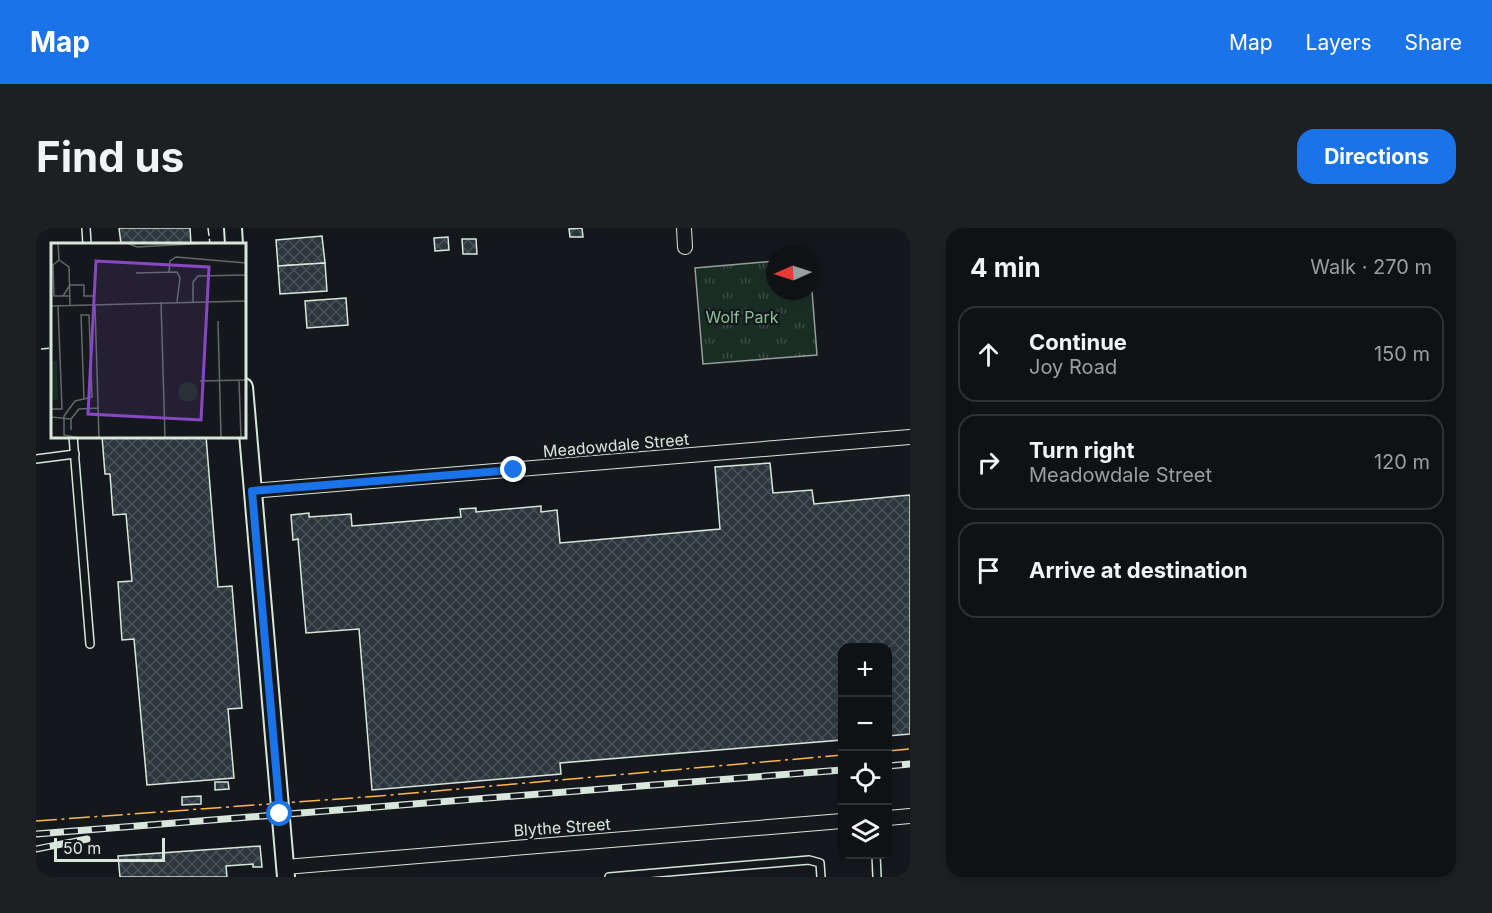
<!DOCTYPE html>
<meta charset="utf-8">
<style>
:root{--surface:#0f1215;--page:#1d2022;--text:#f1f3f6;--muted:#9b9ea0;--line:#2f3234;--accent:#1a73e8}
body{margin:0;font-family:Inter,sans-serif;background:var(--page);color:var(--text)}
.controls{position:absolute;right:18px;bottom:18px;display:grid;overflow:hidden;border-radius:12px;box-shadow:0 3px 9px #0003}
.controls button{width:54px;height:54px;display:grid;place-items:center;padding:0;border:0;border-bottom:2px solid var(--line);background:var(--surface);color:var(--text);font:30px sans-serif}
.compass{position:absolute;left:730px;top:18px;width:54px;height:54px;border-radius:50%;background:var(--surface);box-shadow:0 3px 9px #0003;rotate:267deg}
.scale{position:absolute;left:18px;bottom:15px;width:111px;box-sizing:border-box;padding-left:6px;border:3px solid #d8e6dc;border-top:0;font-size:16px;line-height:21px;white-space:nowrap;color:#d8e6dc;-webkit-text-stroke:4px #14181c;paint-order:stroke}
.stop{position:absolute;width:18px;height:18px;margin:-14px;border:4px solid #1a73e8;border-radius:50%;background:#fff}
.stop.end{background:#1a73e8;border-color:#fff;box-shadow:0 2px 6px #0008}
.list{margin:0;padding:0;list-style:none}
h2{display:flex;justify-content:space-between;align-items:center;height:78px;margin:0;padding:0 24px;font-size:26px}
h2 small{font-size:20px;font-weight:400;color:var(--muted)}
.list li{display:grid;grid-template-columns:39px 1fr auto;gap:18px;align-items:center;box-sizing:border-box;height:96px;margin:0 12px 12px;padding:0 12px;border:2px solid var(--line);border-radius:18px}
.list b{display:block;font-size:22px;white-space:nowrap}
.list p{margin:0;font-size:20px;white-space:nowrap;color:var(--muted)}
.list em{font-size:20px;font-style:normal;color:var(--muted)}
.icon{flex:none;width:33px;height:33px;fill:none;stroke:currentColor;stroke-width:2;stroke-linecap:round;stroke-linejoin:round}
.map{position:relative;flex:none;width:874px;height:649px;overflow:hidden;border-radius:18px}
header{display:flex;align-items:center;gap:36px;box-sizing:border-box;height:84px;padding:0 30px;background:var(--accent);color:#fff}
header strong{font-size:28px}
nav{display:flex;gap:33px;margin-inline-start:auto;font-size:21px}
.intro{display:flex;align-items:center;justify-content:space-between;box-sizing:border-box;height:144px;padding:0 36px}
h1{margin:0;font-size:42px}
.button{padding:15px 27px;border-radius:18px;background:var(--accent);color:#fff;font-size:21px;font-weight:700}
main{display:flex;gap:36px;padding:0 36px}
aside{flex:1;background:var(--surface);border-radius:18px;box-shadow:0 3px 9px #0003}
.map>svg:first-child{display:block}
.park{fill:url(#park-tufts);stroke:#939e99;stroke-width:1.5}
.building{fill:url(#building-cross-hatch);stroke:#d8e6dc;stroke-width:1.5}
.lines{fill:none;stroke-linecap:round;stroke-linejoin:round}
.service-casing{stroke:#d8e6dc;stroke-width:10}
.minor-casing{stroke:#d8e6dc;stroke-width:16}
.tertiary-casing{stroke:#d8e6dc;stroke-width:20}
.service{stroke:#14181c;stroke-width:7}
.minor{stroke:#14181c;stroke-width:14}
.tertiary{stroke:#14181c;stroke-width:16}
.rail-casing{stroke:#d8e6dc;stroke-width:7}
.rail{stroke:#14181c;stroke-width:4.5;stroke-dasharray:14;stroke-linecap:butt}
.fence{stroke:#d8e6dc;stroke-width:1.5;stroke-dasharray:8 3;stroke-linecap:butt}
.power{stroke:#ffb74d;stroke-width:1.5;stroke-dasharray:21 4.5 3 4.5;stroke-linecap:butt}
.route{stroke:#1a73e8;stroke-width:8}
.labels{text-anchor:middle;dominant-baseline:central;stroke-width:4.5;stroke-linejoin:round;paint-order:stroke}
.park-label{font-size:16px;fill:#8ac095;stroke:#14181c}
.street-label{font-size:16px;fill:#d8e6dc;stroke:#14181c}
.inset-road{fill:none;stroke:#626a69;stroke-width:1.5}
.view{fill:#8948c3;fill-opacity:0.15;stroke:#8948c3;stroke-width:3}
.inset-edge{fill:none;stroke:#d8e6dc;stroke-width:3}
</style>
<header>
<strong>Map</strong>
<nav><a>Map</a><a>Layers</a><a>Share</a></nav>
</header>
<div class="intro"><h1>Find us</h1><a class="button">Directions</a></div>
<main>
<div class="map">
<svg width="874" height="649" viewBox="0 0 874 649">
<defs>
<pattern id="park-tufts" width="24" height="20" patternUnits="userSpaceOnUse" patternTransform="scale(1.5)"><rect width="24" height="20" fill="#1a2d24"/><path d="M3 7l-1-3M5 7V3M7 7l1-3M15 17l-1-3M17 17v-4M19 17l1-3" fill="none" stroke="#3b4b43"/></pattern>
<pattern id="building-cross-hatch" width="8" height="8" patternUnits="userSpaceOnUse" patternTransform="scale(1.5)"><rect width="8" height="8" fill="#2c363c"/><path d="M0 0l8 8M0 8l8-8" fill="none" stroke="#4a5358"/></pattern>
</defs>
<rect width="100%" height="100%" fill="#14181c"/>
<path class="park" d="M739,33V63H775V50L781,127L667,136L659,40Z"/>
<g class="building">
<path d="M83,0H154L155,16H85Z"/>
<path d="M546,0L547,9H534L533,1Z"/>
<path d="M286,8L289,35L242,38L240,12Z"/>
<path d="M412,9L413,22L399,23L398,10Z"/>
<path d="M426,11H440L441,26H427Z"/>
<path d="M289,35L291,63L244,66L242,38Z"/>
<path d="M310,70L312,97L271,100L269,73Z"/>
<path d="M66,208H170L182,359L196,358L206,480L192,481L198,550L111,557L98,411L86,412L82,354L96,353L90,286L77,287L74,246H69Z"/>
<path d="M734,235L737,265L776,262L778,276L874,267V506L852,508V419H806V512L524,535L525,546L336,562L323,401L270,405L262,311L257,312L255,287L273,285V289L315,286L316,298L425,289L424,281L440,280V284L505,278V284L521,282L524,315L684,301L679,239Z"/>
<path d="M179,554H192L193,561L179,562Z"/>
<path d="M165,568V576L146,577V569Z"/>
<path d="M224,618L226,639H217V636L190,638L191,649H84L82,628Z"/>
</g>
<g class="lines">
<g class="service-casing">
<g id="service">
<path d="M50,0L51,16"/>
<path d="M37,208L54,416"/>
<path d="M0,231L39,226"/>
<path d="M840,626L841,649"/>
<path d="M573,649L773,632L784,635L785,649"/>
</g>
</g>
<g class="minor-casing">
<g id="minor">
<path d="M648,0L649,19"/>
<path d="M216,263L874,209"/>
<path d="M852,590L874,588"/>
<path d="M249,639L806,593"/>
</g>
</g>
<g class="tertiary-casing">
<g id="tertiary">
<path d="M197,0L198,16"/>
<path d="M208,159L250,649"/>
</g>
</g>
<use href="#service" class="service"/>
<use href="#minor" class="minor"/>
<use href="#tertiary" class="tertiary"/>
<g class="rail-casing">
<g id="rail">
<path d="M852,538L874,536"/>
<path d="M0,606L806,542"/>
<path d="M0,621L51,611"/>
</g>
</g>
<use href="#rail" class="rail"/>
<g class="fence">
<path d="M172,0L174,16"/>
<path d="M5,121L16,120"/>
</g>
<g class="power">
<path d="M852,523L874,521"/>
<path d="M0,593L343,568L806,527"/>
</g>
</g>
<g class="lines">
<path class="route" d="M244,586L216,263L478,242"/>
</g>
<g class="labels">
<g class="park-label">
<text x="706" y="89">Wolf Park</text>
</g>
<g class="street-label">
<text transform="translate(580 217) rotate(-5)">Meadowdale Street</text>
<text transform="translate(526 599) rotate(-4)">Blythe Street</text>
</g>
</g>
<g transform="translate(15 15)">
<rect width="195" height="195" fill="#14181c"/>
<path d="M0,118H6L7,156L0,157Z" fill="#1a2d24"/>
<path d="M127 149a10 10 0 1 1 20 0a10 10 0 1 1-20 0Z" fill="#1a2d24"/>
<path class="inset-road" d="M7,0L8,17L2,22L3,53H19M76,0L86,4L158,0M8,17L18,24L19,62M118,29L119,18L125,14L195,20M85,30L126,29L129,35L126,59M12,53L19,42H33V53H42M110,59L114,195M142,59V39L147,33L195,32M44,62L48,195M0,63L195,58M167,78L170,195M188,137L190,195M149,138L195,137M0,166H11L7,63M0,174L20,176M20,187V176L28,166L47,165M28,195L13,192V173L24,158L33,156L30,72H38L41,154L33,156"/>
<path class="view" d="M45,18L158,24L150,177L37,171Z"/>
<rect width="195" height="195" class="inset-edge"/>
</g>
</svg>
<div class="controls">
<button>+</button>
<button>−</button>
<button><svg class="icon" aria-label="locate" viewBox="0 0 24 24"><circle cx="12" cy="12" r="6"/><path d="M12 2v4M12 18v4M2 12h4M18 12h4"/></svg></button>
<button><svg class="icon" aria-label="layers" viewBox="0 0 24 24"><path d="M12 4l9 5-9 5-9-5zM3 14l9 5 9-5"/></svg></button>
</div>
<svg class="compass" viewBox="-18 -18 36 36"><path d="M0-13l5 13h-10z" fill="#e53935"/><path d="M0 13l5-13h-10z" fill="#9b9ea0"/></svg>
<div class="scale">50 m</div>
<div class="stop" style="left:244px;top:586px"></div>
<div class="stop end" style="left:478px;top:242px"></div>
</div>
<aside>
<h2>4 min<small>Walk · 270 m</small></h2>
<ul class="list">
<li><svg class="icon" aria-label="ahead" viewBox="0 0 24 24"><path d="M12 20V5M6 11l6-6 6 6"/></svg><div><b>Continue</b><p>Joy Road</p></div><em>150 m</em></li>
<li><svg class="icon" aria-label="right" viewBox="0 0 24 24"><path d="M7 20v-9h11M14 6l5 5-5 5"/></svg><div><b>Turn right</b><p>Meadowdale Street</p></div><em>120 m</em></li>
<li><svg class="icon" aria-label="arrive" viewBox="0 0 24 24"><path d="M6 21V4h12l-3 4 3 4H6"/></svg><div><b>Arrive at destination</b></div></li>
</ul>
</aside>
</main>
